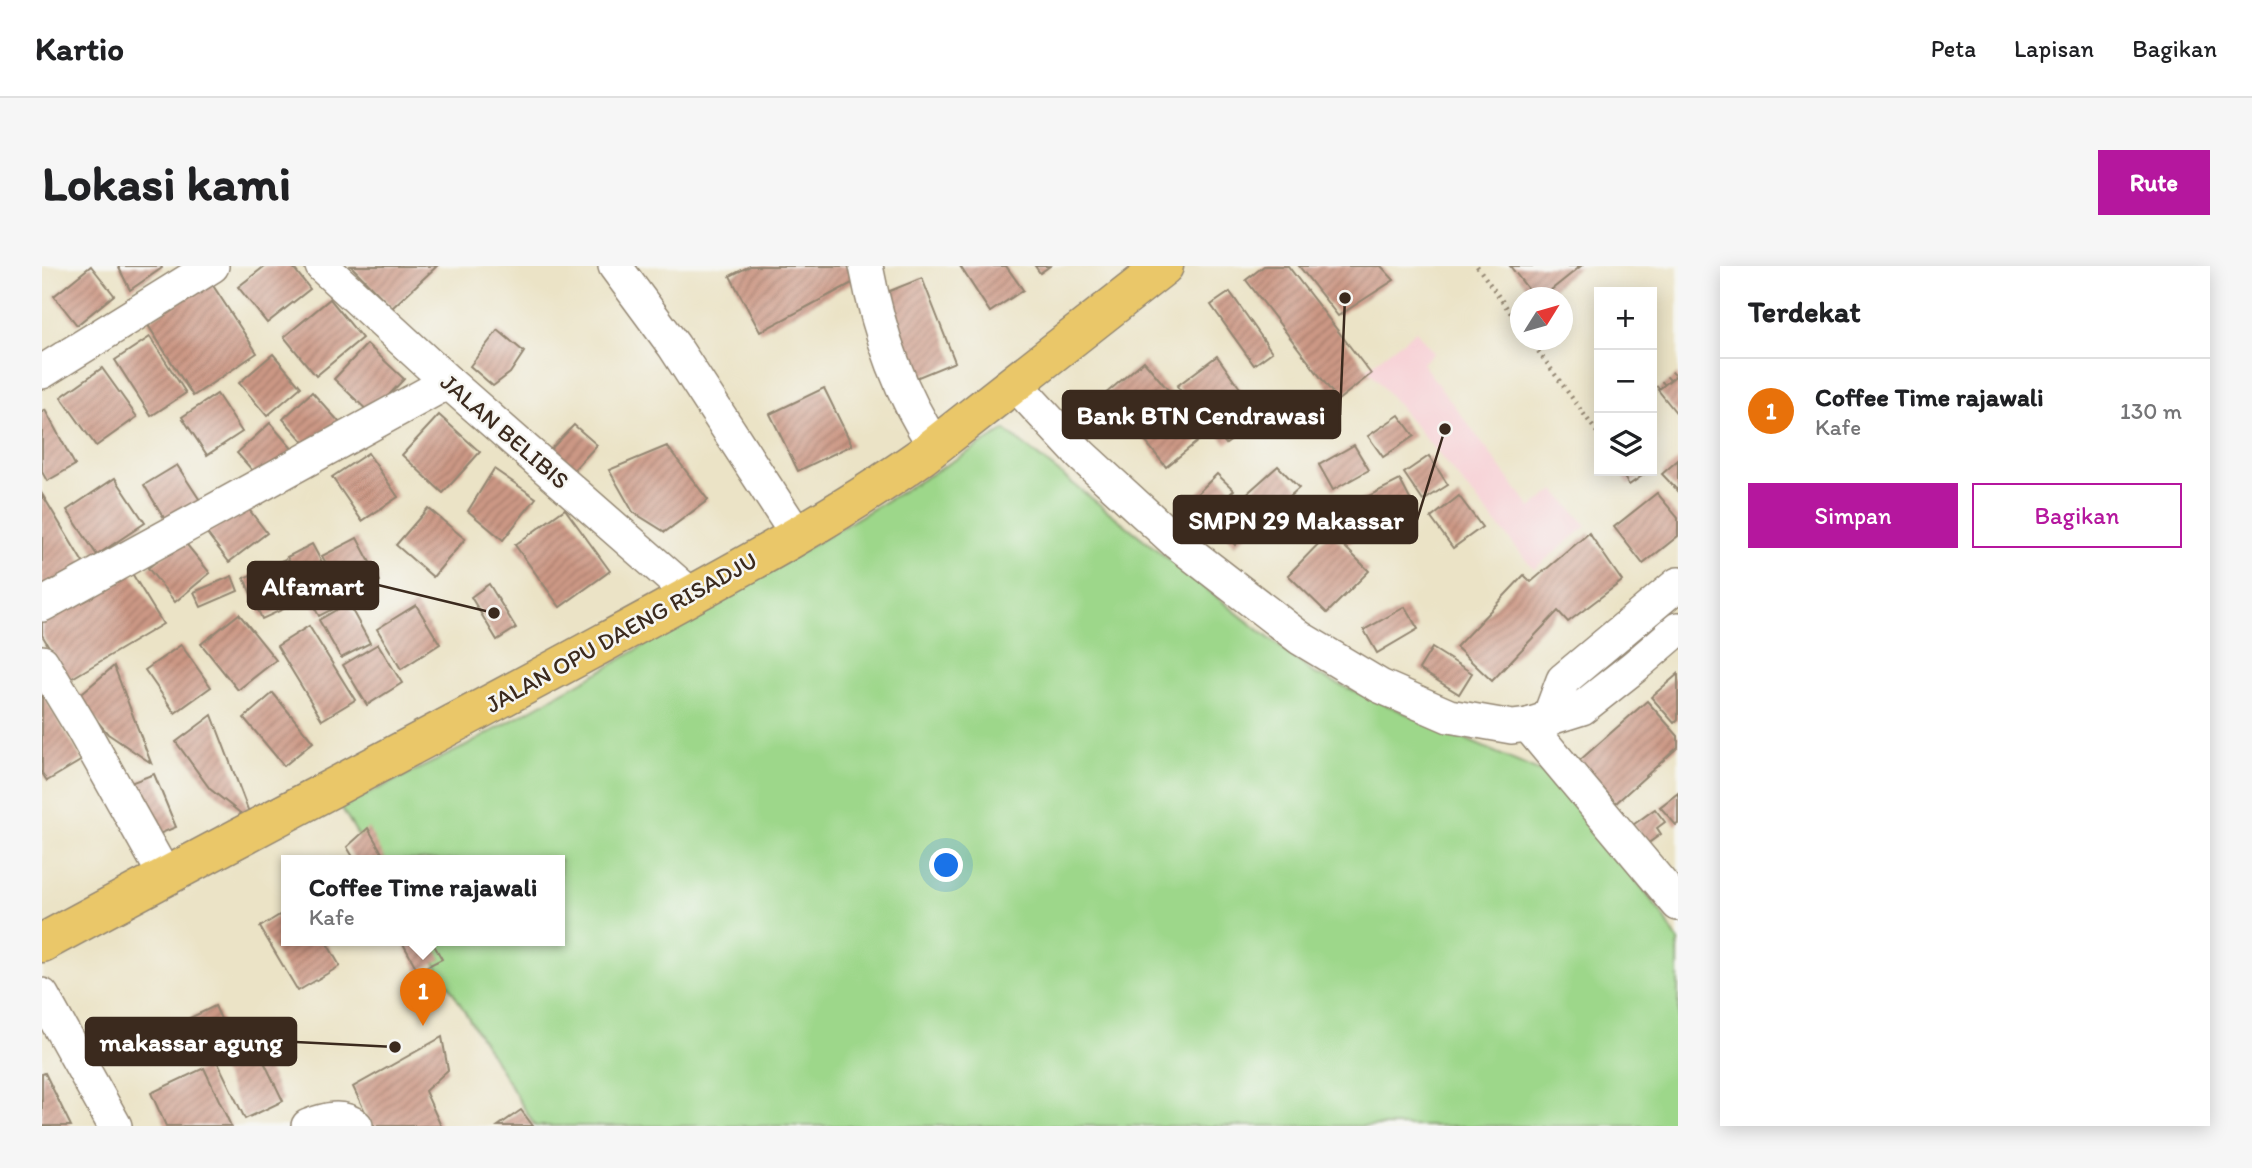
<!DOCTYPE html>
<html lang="id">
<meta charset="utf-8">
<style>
:root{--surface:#fff;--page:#f6f6f6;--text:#202124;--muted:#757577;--line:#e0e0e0;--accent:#b5179e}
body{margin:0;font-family:Itim,sans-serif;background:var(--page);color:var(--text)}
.controls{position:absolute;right:21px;top:21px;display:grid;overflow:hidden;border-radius:0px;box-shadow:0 4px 18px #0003}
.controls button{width:63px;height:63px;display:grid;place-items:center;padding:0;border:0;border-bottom:2px solid var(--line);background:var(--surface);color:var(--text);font:35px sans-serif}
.compass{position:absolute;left:1468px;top:21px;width:63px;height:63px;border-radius:50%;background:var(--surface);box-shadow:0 4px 18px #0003;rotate:53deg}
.you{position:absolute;left:905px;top:600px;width:24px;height:24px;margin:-18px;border:5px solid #fff;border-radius:50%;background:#1a73e8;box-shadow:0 0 0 10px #1a73e833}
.badge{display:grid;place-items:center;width:46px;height:46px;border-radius:50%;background:var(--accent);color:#fff;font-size:23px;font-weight:700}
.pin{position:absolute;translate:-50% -58px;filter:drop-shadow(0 2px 4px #0008)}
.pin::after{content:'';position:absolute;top:37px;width:24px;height:21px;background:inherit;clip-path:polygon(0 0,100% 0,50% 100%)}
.popup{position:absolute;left:239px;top:589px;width:284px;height:91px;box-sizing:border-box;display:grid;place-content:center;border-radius:0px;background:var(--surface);filter:drop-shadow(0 2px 5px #0005);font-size:23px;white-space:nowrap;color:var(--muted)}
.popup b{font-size:26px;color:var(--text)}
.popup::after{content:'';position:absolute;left:50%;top:100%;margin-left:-14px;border:14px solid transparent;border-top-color:var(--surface)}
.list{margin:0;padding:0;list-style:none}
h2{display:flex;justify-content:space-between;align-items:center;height:91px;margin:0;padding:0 28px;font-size:30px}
h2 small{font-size:23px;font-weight:400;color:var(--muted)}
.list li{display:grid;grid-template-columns:46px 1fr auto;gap:21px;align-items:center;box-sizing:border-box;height:105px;padding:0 28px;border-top:2px solid var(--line)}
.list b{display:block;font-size:26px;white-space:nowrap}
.list p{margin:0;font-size:23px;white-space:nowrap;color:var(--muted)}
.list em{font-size:23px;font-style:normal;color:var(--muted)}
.actions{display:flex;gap:14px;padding:21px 28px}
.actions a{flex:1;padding:16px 0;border:2px solid var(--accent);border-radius:0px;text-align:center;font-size:24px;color:var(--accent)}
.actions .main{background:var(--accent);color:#fff}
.icon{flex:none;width:38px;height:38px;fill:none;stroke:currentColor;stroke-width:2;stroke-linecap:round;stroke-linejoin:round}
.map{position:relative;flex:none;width:1636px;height:860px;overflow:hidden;border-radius:0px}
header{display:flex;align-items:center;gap:42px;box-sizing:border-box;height:98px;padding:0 35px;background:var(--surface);border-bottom:2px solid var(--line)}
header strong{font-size:33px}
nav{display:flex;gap:38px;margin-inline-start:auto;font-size:24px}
.intro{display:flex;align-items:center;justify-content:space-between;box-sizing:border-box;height:168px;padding:0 42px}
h1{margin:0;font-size:49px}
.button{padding:18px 32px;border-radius:0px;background:var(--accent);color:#fff;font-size:24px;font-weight:700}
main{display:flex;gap:42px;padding:0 42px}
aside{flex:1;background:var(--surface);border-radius:0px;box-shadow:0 4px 18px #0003}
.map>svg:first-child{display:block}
.built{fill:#f7cfd4}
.pitch{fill:#9dd78a;stroke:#6c8054;stroke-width:2}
.building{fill:url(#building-hatch)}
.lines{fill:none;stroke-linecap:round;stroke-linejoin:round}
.minor-casing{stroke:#938672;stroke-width:36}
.major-casing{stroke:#938672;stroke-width:41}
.path{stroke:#938672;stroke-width:4.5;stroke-dasharray:2 5;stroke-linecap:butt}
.minor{stroke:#fff;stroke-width:33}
.major{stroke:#eac769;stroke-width:38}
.labels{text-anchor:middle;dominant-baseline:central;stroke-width:5;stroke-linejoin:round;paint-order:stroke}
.street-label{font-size:24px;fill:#3b2a1e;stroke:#f6f6f2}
.leader{fill:none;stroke:#3b2a1e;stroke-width:2.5}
.callout-dot{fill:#3b2a1e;stroke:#f6f6f2;stroke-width:2.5}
.callout{fill:#3b2a1e;stroke:#3b2a1e;stroke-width:2.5}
.callout-label{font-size:26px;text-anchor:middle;font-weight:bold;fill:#fff}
</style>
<header>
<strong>Kartio</strong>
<nav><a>Peta</a><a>Lapisan</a><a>Bagikan</a></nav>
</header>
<div class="intro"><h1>Lokasi kami</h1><a class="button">Rute</a></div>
<main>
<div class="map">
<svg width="1636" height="860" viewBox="0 0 1636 860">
<defs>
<pattern id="building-hatch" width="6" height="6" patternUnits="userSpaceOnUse" patternTransform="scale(1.75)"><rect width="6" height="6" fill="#cc9885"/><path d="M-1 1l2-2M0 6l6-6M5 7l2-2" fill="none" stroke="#a77c6c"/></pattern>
</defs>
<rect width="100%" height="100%" fill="#f6f6f2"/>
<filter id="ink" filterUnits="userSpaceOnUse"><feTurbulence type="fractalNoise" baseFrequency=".0143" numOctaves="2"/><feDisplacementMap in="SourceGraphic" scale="14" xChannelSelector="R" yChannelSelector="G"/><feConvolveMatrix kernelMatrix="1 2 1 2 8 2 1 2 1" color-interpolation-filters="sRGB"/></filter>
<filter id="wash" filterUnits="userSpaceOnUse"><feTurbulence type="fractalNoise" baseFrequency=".00686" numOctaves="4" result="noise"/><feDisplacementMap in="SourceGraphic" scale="28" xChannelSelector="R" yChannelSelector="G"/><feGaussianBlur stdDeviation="1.57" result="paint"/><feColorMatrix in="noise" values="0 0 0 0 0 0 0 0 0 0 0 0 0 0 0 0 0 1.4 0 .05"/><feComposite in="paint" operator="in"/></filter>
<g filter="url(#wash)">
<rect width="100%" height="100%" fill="#ebe3c6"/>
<path class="built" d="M1374,65L1392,87L1380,97L1489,242L1513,224L1545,260L1492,303L1325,102Z"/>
<path class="pitch" d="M963,164L1271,407L1501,507L1545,550L1622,651L1636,675V860H493L379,674H518V594H331L299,541L422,481L566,401Z"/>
<g id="blocks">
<g class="building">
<path d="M49,0L72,29L35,59L12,30Z"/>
<path d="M76,0H119L120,2L88,24Z"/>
<path d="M223,0H250L268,23L225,57L196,21Z"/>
<path d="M309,0H395L350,42Z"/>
<path d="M708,0H806L814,15L718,66L688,10Z"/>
<path d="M918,0H964L981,24L948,46Z"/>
<path d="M993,0H1008L998,7Z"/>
<path d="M1222,0H1246L1329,108L1296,134L1204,14Z"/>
<path d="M1257,0H1339L1352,14L1296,50Z"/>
<path d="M1468,0H1539L1499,32H1493Z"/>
<path d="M880,12L913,96L874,112L840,28Z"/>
<path d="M168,15L215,87L151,130L104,56Z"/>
<path d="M1188,26L1230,86L1212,99L1169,39Z"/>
<path d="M288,33L320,72L274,110L242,71Z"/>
<path d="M456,64L482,86L468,107L451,120L428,100Z"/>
<path d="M108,71L144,127L109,150L73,94Z"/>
<path d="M325,78L362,113L329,148L292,113Z"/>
<path d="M231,88L259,121L225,150L197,117Z"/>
<path d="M1175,90L1200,125L1160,154L1135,120Z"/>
<path d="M1102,95L1132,131L1093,165L1062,129Z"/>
<path d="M60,102L95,151L54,180L19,131Z"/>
<path d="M1636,108V149L1616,124Z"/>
<path d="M782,122L810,179L756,205L728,148Z"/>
<path d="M1210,125L1227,147L1184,178L1168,157Z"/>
<path d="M270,126L299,158L269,184L241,153Z"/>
<path d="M175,128L200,166L165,189L140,151Z"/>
<path d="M1136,139L1162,170L1124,201L1099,170Z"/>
<path d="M3,144L33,199L5,215L0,206V146Z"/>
<path d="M397,149L438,186L401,227L360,189Z"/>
<path d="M1357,149L1372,170L1341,191L1326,170Z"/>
<path d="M228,157L252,185L219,214L195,187Z"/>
<path d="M532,159L555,179L528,208L503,189Z"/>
<path d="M1312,179L1327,204L1291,224L1277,199Z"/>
<path d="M625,180L666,234L623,266L591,246L567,204Z"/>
<path d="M326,187L356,231L320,255L290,211Z"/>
<path d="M1387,190L1406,219L1381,235L1362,207Z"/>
<path d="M1636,194V225L1620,208Z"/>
<path d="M135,199L161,239L127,260L102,219Z"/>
<path d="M1236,200L1257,222L1193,279L1173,256Z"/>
<path d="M452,203L494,232L461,274L426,245Z"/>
<path d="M1578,205H1607L1587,219Z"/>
<path d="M1175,208L1192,224L1158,260L1140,243Z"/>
<path d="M73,212L103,257L55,289L25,244Z"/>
<path d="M1358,214L1373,243L1304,278L1289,249Z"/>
<path d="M1615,227L1636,252V270L1601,298L1572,261Z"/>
<path d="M0,228L46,305L0,332Z"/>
<path d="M1417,230L1440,261L1411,282L1389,252Z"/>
<path d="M199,233L225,267L187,296L161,262Z"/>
<path d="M386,242L423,273L391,311L354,279Z"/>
<path d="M523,243L568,305L518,341L473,279Z"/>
<path d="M1288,266L1327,305L1285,347L1246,309Z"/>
<path d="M1547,267L1580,315L1526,356L1516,345L1450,415L1414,381L1482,309L1489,316Z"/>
<path d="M315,272L338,315L303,333L280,290Z"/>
<path d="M141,274L168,307L133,336L106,302Z"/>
<path d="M270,278L302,337L277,350L245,291Z"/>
<path d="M243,293L261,334L220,353L202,312Z"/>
<path d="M83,296L121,358L27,414L0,369V345Z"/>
<path d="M190,310L196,325L159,341L152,326Z"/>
<path d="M447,318L474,362L455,374L429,331Z"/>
<path d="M306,337L328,377L299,392L277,354Z"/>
<path d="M374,339L398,378L359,403L335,363Z"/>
<path d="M1363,341L1376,363L1335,387L1322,364Z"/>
<path d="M197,348L234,394L196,424L159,378Z"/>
<path d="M267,360L313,434L280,454L235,380Z"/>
<path d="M336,378L360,417L325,439L301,399Z"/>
<path d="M139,379L169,421L133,447L103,404Z"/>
<path d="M1390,382L1430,407L1417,428L1377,403Z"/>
<path d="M72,400L109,497L66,468L35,431Z"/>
<path d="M1636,408V453L1632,457L1609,431Z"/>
<path d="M0,427L40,494L5,515L0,507Z"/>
<path d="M231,427L271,476L242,500L202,452Z"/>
<path d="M1605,435L1636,470V481L1574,537L1537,495Z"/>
<path d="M170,449L211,557L168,523L134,476Z"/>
<path d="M112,508L134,561L105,573L83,519Z"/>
<path d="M1636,527V558L1634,559L1618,541Z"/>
<path d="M1613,543L1623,556L1615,562L1619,568L1605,578L1591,559Z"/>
<path d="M326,562L344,594H313L305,581Z"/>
<path d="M244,645V674H283L298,700L256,725L218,661Z"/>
<path d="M359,674H389L400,693L376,705Z"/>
<path d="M173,740L189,775L164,787L148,752Z"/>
<path d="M400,771L406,804L383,825L399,860H330L311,821Z"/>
<path d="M212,775L241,835L203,853L174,793Z"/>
<path d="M162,802L189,860H124L109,827Z"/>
<path d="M3,807L29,860H0V808Z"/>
<path d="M479,844L491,860H456Z"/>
</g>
</g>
</g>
<g filter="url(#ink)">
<use href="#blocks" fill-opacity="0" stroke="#938672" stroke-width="2"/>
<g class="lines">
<g class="minor-casing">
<g id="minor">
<path d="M280,0L406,116L649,329"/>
<path d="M573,0L632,80L755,269"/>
<path d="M824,0C836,64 857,126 893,180"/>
<path d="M0,106L170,0"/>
<path d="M973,118L1039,189L1135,277L1258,372L1338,420L1407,450L1470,461L1486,459L1540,442L1592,401L1636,363"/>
<path d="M0,339L406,116"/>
<path d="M0,396L40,462L123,610"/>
<path d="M1506,454L1521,414L1636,318"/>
<path d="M1486,459L1636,638"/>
<path d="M0,729L73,860"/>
<path d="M266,860C282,854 300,848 314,860"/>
</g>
</g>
<g class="major-casing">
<path id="major" d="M0,677C188,575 378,477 565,375C671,317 781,260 880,190L1122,0"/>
</g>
<g class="path">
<path d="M1435,0L1478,60"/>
<path d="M1488,74L1557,169"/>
<path d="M1610,127L1636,103"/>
</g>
<use href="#minor" class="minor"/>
<use href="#major" class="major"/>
</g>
</g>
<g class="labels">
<g class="street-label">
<text transform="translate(463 165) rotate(41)">JALAN BELIBIS</text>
<text transform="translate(579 366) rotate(-29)">JALAN OPU DAENG RISADJU</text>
</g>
</g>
<path class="leader" d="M1303 32L1298 149M1403 163L1375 254M452 347L336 319M353 781L254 776"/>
<g class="callout-dot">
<circle cx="1303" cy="32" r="7"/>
<circle cx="1403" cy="163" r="7"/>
<circle cx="452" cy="347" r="7"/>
<circle cx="353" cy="781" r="7"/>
</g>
<g class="callout">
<rect x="1021" y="125" width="277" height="47" rx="7"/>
<rect x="1132" y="230" width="243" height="47" rx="7"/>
<rect x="206" y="296" width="130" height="47" rx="7"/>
<rect x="44" y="752" width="210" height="47" rx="7"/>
</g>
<g class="callout-label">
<text x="1159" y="158">Bank BTN Cendrawasi</text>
<text x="1254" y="263">SMPN 29 Makassar</text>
<text x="271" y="329">Alfamart</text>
<text x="149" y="785">makassar agung</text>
</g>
</svg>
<div class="controls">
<button>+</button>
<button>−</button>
<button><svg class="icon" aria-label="layers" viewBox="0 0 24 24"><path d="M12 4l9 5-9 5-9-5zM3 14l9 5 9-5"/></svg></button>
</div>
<svg class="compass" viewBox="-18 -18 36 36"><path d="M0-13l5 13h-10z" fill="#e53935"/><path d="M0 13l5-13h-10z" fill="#757577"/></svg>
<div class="you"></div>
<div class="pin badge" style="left:381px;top:760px;background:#e8710a">1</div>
<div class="popup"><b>Coffee Time rajawali</b>Kafe</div>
</div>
<aside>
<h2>Terdekat<small></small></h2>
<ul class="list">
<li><span class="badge" style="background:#e8710a">1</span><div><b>Coffee Time rajawali</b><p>Kafe</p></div><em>130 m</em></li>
</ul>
<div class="actions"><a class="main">Simpan</a><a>Bagikan</a></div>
</aside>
</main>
